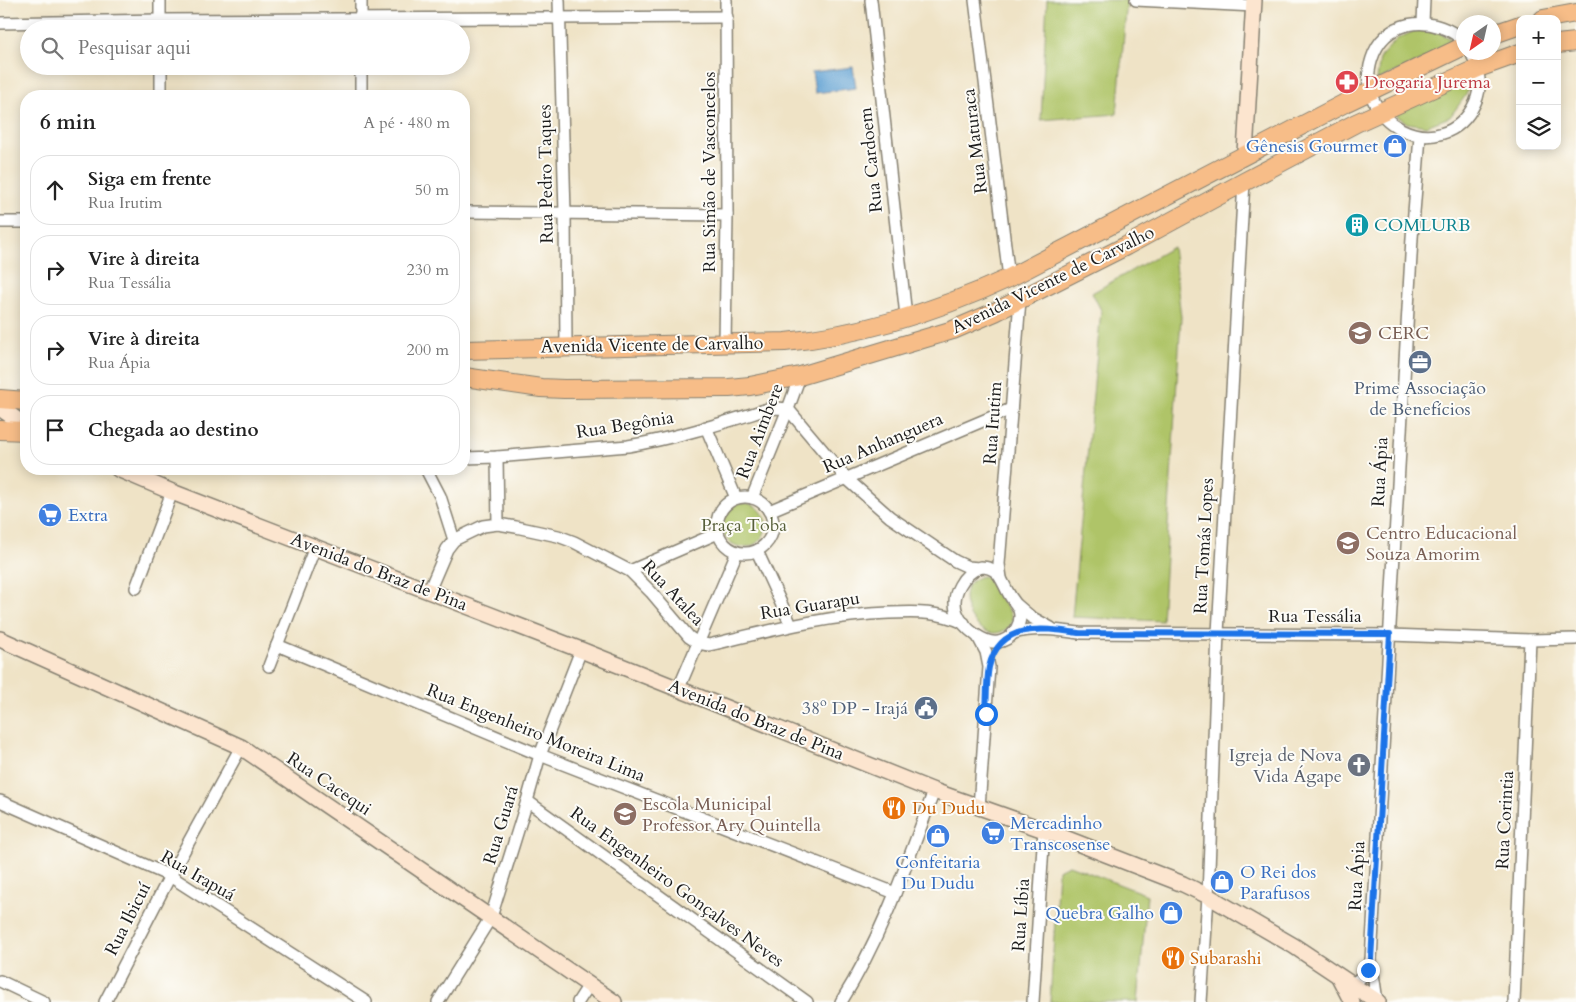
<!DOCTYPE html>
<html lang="pt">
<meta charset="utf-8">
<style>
:root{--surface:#fff;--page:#f6f6f6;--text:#222;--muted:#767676;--line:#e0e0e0}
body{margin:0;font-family:Cardo,serif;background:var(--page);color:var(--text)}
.controls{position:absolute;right:15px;top:15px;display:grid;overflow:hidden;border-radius:10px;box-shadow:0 2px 12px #0003}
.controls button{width:45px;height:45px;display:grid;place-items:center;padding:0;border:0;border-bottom:1px solid var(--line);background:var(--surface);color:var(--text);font:25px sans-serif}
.compass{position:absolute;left:1456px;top:15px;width:45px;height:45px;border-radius:50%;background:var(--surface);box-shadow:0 2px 12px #0003;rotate:214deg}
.stop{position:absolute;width:15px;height:15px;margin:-11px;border:4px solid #1a73e8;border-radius:50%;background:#fff}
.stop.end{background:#1a73e8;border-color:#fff;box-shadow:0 1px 5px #0008}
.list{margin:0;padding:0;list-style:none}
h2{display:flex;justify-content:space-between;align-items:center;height:65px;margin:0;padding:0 20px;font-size:21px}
h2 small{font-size:16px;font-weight:400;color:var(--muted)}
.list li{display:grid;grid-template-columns:32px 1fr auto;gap:15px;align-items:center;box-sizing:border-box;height:70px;margin:0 10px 10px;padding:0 10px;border:1px solid var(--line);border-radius:20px}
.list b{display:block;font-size:19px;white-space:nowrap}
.list p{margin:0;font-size:16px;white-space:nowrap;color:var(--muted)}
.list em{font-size:16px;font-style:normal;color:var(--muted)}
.icon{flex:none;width:28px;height:28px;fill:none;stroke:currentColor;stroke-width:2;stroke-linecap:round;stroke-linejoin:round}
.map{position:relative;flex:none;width:1576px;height:1002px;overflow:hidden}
.search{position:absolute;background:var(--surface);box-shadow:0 2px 12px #0003;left:20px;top:20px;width:450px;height:55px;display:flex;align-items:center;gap:12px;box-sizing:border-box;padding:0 18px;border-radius:28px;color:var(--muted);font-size:19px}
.panel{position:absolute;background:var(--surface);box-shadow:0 2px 12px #0003;left:20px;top:90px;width:450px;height:385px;border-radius:20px}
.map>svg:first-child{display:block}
.green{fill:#afc468;stroke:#667042}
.water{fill:#60a1d3;stroke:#3e5e78}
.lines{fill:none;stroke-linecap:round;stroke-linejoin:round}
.street-casing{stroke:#868071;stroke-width:14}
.secondary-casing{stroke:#868071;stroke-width:18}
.primary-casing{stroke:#868071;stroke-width:20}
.street{stroke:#fff;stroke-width:11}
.secondary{stroke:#fce5cf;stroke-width:15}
.primary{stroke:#f7bd88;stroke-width:18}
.route{stroke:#1a73e8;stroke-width:6}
.labels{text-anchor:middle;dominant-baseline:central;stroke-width:4;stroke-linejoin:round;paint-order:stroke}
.health-label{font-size:18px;fill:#be3a42;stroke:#fdfcf7;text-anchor:start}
.street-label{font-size:18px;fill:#1c1c1c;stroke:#fdfcf7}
.shop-label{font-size:18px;fill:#366cbe;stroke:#fdfcf7;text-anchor:start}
.culture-label{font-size:18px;fill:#0d838f;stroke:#fdfcf7;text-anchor:start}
.education-label{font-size:18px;fill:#785e54;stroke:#fdfcf7;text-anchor:start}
.service-label{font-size:18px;fill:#4e5e75;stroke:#fdfcf7}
.park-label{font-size:18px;fill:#575f3a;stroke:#fdfcf7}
.worship-label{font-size:18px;fill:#5b616d;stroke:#fdfcf7;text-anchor:end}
.food-label{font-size:18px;fill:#c56008;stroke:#fdfcf7;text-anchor:start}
</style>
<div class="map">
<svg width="1576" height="1002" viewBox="0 0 1576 1002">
<rect width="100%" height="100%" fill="#fdfcf7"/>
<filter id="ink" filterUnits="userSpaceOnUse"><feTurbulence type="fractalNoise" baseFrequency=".02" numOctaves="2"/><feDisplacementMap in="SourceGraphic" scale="10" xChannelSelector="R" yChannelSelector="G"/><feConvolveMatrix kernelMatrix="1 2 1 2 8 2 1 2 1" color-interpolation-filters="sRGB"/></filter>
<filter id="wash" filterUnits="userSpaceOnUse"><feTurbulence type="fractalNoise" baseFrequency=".0096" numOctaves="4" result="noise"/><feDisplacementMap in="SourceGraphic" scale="20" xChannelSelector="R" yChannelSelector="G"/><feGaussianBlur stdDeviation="1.12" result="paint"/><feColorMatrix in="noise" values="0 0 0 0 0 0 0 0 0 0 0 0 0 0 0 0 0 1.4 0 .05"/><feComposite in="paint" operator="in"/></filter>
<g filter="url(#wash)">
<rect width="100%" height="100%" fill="#efe3c6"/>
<g class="green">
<path d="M1047,0H1127L1117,114L1041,120Z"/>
<path d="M1416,30L1440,33L1459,44L1377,80L1380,57L1397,39Z"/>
<path d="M1472,78L1466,95L1450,117L1426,126L1407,123L1390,111Z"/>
<path d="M1173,247L1181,317L1162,621L1072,617L1101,310L1092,293Z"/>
<circle cx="744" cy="525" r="22"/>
<path d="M983,576C995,579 996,590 1001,599C1008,610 1021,622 1003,631C975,645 945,584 983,576Z"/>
<path d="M1069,865L1147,895L1138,1002H1050L1058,870Z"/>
</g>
<path class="water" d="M853,67L856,88L815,93L812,72Z"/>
</g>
<g filter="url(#ink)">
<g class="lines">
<g class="street-casing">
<g id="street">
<path d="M160,0V29"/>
<path d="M361,0V29"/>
<path d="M559,0L565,213L566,346"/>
<path d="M871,0L906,316"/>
<path d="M975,0L1009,278"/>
<path d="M1136,0L1254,6"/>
<path d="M1423,22L1424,0"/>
<path d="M0,23L160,20L727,17"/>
<path d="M1464,41C1437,16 1390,16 1374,53C1345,122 1443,171 1475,103C1483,86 1479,69 1471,52"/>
<path d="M161,66V96"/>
<path d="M361,66V96"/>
<path d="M464,212L727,215"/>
<path d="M0,222H26"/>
<path d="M725,344L727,215L726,0"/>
<path d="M788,409L846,478L890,517L955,561L968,567L979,568"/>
<path d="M706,427L736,498"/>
<path d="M497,457L498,524"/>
<path d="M464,458L497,457L628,446C676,438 722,423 768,409L777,408L788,409"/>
<path d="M426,469L440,496L454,540"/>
<circle cx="745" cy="525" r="28"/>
<path d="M752,498L788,409L800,376"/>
<path d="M769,511L1011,409"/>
<path d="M757,551L791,625"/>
<path d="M981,567C1000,567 1001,581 1009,594C1012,600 1017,604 1019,610C1023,622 1014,637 1002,641C986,647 963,628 957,613C950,595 963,573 981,567Z"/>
<path d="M630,571L718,533"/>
<path d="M1001,578L999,564L1020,300"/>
<path d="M136,588L172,492"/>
<path d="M429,591L447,549L454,540L483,526L498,524L516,527L558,536L574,542L630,571L651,592L689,637L698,643L709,645C768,631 828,615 889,613C916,612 939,611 964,623"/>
<path d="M1017,605L1031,617L1051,628"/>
<path d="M1014,633C1035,627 1057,630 1079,633L1390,635L1530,640L1576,639"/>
<path d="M978,637L986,652L989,667L979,807"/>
<path d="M277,645L540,755L895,893"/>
<path d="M269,666L315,547"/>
<path d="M678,690L737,552"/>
<path d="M0,801L170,876L366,1002"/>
<path d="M527,801L807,1002"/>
<path d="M0,981L44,1002"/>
<path d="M1352,984C1362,979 1367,971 1371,960"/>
<path d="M1377,1001L1371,960L1412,238L1420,136"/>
<path d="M105,1002L170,876L241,747"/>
<path d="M438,1002L491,917L527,801L540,755L581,650"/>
<path d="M578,1002L589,985"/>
<path d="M841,1002C882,937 907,863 934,791"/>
<path d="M1033,1002L1044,830"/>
<path d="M1201,1002L1208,896L1218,633L1244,182"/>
<path d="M1514,1002L1530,640"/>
</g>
</g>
<g class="secondary-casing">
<g id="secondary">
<path d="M1245,153L1254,0"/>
<path d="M0,408L26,426"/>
<path d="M118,469L172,492L581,650L934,791L1044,830L1183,884L1208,896L1294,946L1378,1002"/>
<path d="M0,639L241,747L614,1002"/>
<path d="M1339,977L1352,1002"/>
</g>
</g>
<g class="primary-casing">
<g id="primary">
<path d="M1543,19L1576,13"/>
<path d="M1494,34L1520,25"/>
<path d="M1557,44L1576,42"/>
<path d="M464,350L785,342C862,335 939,310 1009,278L1347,102L1464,46"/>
<path d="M464,377L541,388L564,389L729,388L750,386L800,376L953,330L995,312L1126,246L1244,182L1356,123L1478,68L1520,53"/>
<path d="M0,399L26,401"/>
<path d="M0,430L26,431"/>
</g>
</g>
<use href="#street" class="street"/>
<use href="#secondary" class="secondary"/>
<use href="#primary" class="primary"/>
</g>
</g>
<g class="lines" filter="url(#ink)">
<path class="route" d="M986,714C987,699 986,682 989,667C1000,621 1043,628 1079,633L1390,634L1371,960L1368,970"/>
</g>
<defs>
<g id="pharmacy-disc" transform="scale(1.25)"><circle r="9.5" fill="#e0444e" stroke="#fdfcf7"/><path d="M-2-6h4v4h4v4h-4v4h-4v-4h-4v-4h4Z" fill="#fff"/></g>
<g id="shop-disc" transform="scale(1.25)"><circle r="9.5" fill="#3f7fe0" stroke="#fdfcf7"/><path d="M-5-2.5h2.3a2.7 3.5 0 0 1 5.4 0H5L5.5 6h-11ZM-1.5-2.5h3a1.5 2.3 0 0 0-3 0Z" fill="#fff"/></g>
<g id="building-disc" transform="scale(1.25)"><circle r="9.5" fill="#0f9aa8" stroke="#fdfcf7"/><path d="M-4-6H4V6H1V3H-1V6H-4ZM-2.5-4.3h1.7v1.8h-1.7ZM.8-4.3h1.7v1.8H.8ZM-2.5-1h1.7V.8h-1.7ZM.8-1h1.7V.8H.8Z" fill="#fff"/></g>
<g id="school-disc" transform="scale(1.25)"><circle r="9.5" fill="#8d6e63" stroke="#fdfcf7"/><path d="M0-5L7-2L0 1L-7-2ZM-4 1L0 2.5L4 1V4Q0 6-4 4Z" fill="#fff"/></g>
<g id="office-disc" transform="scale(1.25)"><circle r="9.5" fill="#5c6f8a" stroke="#fdfcf7"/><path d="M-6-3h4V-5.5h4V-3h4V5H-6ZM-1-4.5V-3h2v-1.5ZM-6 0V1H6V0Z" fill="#fff"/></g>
<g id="supermarket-disc" transform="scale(1.25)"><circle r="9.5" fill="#3f7fe0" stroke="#fdfcf7"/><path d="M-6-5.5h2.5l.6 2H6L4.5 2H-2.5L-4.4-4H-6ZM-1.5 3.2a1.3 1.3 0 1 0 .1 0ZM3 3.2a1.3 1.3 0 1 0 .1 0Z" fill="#fff"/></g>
<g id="civic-disc" transform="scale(1.25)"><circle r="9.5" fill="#5c6f8a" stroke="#fdfcf7"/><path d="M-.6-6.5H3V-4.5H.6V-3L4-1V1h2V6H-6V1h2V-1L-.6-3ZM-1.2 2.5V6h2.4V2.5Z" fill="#fff"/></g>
<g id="church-disc" transform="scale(1.25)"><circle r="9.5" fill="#6b7280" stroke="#fdfcf7"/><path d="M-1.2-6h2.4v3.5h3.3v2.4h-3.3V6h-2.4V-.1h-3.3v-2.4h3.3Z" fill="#fff"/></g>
<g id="restaurant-disc" transform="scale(1.25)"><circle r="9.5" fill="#e8710a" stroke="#fdfcf7"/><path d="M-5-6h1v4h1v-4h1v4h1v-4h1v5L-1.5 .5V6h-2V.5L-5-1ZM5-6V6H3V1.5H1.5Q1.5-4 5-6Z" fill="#fff"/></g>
</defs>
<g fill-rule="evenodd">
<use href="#pharmacy-disc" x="1347" y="82"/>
<use href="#shop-disc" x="1395" y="146"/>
<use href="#building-disc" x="1357" y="225"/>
<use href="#school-disc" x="1360" y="333"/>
<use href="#office-disc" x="1420" y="362"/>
<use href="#supermarket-disc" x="50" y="515"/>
<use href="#school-disc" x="1348" y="543"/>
<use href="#civic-disc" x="926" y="708"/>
<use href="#church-disc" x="1359" y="765"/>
<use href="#restaurant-disc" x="894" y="808"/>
<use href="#school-disc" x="625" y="814"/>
<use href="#supermarket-disc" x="993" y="833"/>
<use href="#shop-disc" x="938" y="836"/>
<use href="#shop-disc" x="1222" y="882"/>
<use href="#shop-disc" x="1171" y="913"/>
<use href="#restaurant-disc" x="1173" y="958"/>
</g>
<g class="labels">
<g class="health-label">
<text x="1364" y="82">Drogaria Jurema</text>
</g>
<g class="street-label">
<text transform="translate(975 141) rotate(-97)">Rua Maturaca</text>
<text transform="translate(871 160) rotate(-96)">Rua Cardoem</text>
<text transform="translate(709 172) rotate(-90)">Rua Simão de Vasconcelos</text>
<text transform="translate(546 174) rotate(-91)">Rua Pedro Taques</text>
<text transform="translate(1053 280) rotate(-26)">Avenida Vicente de Carvalho</text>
<text transform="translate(652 345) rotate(-1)">Avenida Vicente de Carvalho</text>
<text transform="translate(993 423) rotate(-86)">Rua Irutim</text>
<text transform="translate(625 425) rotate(-9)">Rua Begônia</text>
<text transform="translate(760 431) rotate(-69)">Rua Aimbere</text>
<text transform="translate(883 443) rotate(-23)">Rua Anhanguera</text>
<text transform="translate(1380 472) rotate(-87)">Rua Ápia</text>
<text transform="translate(1204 546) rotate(-87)">Rua Tomás Lopes</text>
<text transform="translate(379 572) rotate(21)">Avenida do Braz de Pina</text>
<text transform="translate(673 593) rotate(47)">Rua Atalea</text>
<text transform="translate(810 606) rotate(-9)">Rua Guarapu</text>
<text x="1315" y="616">Rua Tessália</text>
<text transform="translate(756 720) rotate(22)">Avenida do Braz de Pina</text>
<text transform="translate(536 733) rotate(22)">Rua Engenheiro Moreira Lima</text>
<text transform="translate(329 784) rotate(34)">Rua Cacequi</text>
<text transform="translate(1505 820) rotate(-87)">Rua Corintia</text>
<text transform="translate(501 825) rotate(-73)">Rua Guará</text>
<text transform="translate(198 876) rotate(30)">Rua Irapuá</text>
<text transform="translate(1357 876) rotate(-87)">Rua Ápia</text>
<text transform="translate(677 887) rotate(36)">Rua Engenheiro Gonçalves Neves</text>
<text transform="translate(1021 915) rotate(-86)">Rua Líbia</text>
<text transform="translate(128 919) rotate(-63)">Rua Ibicuí</text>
</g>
<g class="shop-label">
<text x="1378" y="146" text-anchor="end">Gênesis Gourmet</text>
<text x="68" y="515">Extra</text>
<text x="1010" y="823">Mercadinho<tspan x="1010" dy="21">Transcosense</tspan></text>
<text x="938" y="862" text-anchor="middle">Confeitaria<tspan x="938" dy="21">Du Dudu</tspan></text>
<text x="1240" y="872">O Rei dos<tspan x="1240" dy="21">Parafusos</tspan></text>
<text x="1154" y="913" text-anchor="end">Quebra Galho</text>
</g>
<g class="culture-label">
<text x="1374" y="225">COMLURB</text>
</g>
<g class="education-label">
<text x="1378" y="333">CERC</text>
<text x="1366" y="533">Centro Educacional<tspan x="1366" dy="21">Souza Amorim</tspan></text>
<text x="642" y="804">Escola Municipal<tspan x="642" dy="21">Professor Ary Quintella</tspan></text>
</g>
<g class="service-label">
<text x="1420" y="388">Prime Associação<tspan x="1420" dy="21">de Benefícios</tspan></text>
<text x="908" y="708" text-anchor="end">38º DP - Irajá</text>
</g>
<g class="park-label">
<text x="744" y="525">Praça Toba</text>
</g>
<g class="worship-label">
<text x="1342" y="755">Igreja de Nova<tspan x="1342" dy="21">Vida Ágape</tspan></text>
</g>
<g class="food-label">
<text x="912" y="808">Du Dudu</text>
<text x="1190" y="958">Subarashi</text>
</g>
</g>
</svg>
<div class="controls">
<button>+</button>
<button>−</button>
<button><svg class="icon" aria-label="layers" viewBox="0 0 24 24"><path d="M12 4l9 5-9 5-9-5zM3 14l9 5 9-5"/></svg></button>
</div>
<svg class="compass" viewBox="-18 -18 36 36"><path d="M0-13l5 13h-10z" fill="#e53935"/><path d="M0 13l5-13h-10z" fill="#767676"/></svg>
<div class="stop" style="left:986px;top:714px"></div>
<div class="stop end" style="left:1368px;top:970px"></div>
<div class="search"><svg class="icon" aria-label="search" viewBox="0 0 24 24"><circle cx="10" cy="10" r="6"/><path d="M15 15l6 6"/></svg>Pesquisar aqui</div>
<section class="panel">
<h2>6 min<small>A pé · 480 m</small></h2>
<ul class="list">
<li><svg class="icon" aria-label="ahead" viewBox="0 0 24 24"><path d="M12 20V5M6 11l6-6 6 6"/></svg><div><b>Siga em frente</b><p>Rua Irutim</p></div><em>50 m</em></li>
<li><svg class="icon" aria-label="right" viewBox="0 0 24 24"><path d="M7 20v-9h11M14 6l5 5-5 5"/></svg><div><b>Vire à direita</b><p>Rua Tessália</p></div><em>230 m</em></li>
<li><svg class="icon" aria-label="right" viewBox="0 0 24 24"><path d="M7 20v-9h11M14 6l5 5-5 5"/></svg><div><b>Vire à direita</b><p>Rua Ápia</p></div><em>200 m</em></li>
<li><svg class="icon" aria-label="arrive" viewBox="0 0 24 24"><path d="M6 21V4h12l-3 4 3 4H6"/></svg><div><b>Chegada ao destino</b></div></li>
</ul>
</section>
</div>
